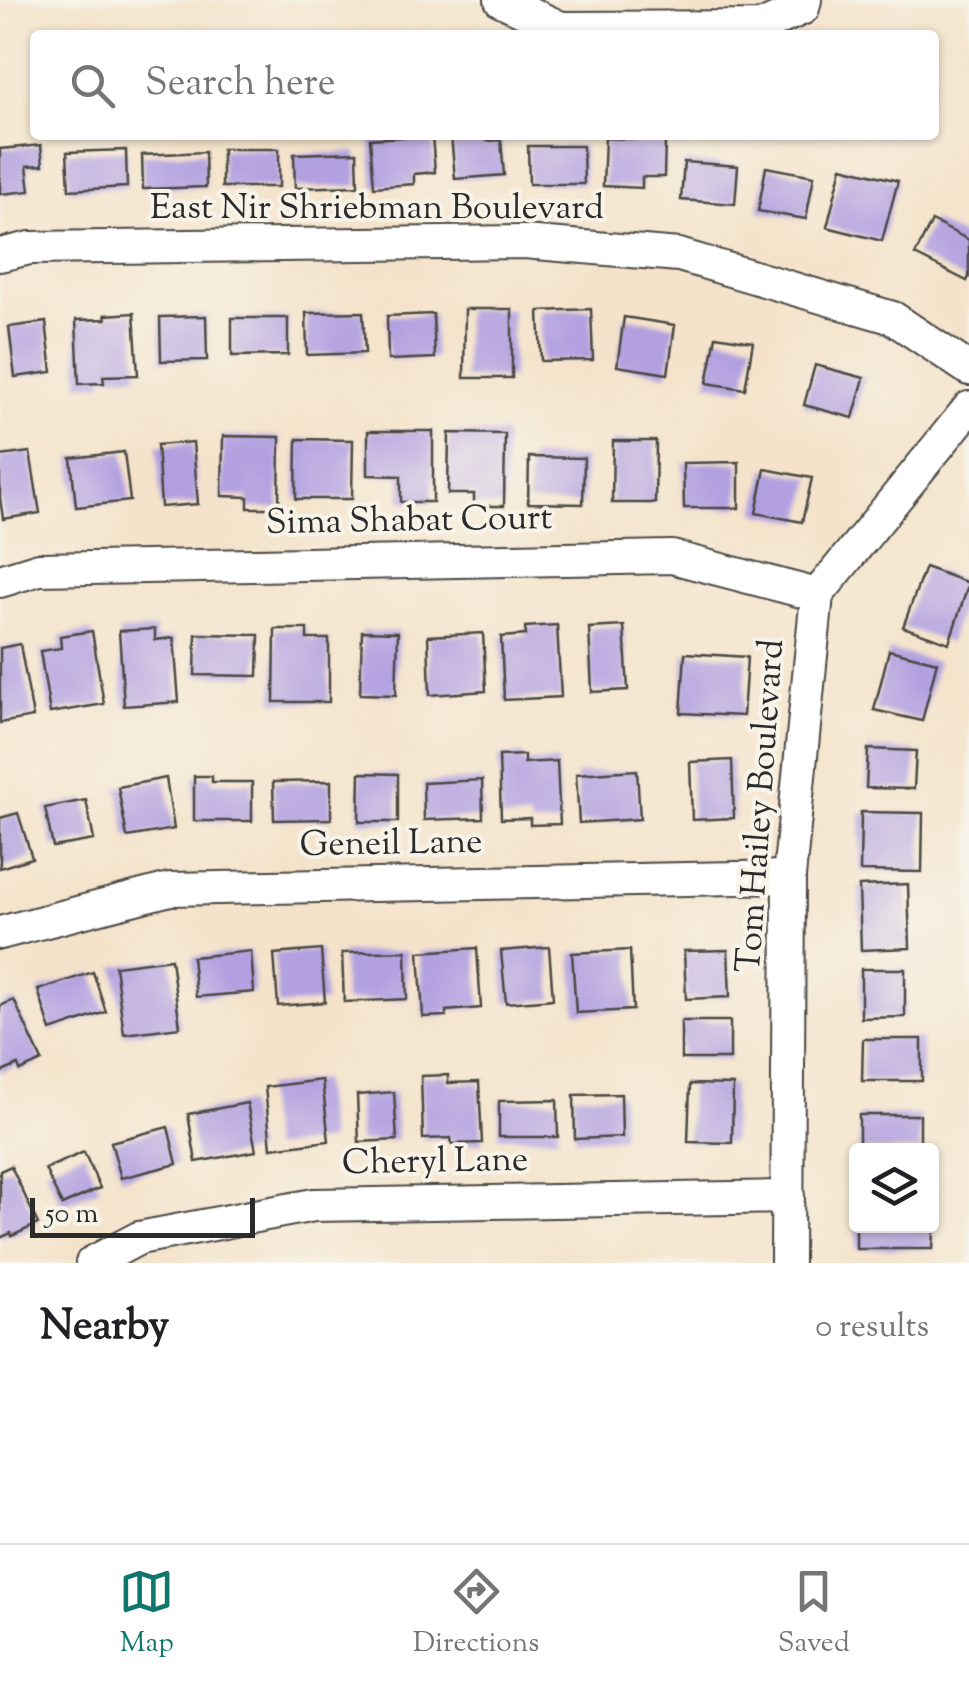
<!DOCTYPE html>
<style>
:root{--surface:#fff;--page:#f6f6f6;--text:#202124;--muted:#757577;--line:#e0e0e0;--accent:#0f766e}
body{margin:0;font-family:"Sorts Mill Goudy",serif;background:var(--page);color:var(--text)}
.controls{position:absolute;right:30px;bottom:30px;display:grid;overflow:hidden;border-radius:10px;box-shadow:0 2px 8px #0004}
.controls button{width:90px;height:90px;display:grid;place-items:center;padding:0;border:0;border-bottom:2px solid var(--line);background:var(--surface);color:var(--text);font:50px sans-serif}
.scale{position:absolute;left:30px;bottom:25px;width:225px;box-sizing:border-box;padding-left:10px;border:5px solid #2b2b2b;border-top:0;font-size:28px;line-height:35px;white-space:nowrap;color:#2b2b2b;-webkit-text-stroke:8px #f7f3e8;paint-order:stroke}
.list{margin:0;padding:0;list-style:none}
h2{display:flex;justify-content:space-between;align-items:center;height:130px;margin:0;padding:0 40px;font-size:42px}
h2 small{font-size:32px;font-weight:400;color:var(--muted)}
.icon{flex:none;width:55px;height:55px;fill:none;stroke:currentColor;stroke-width:2;stroke-linecap:round;stroke-linejoin:round}
.map{position:relative;flex:none;width:969px;height:1263px;overflow:hidden}
.search{position:absolute;background:var(--surface);box-shadow:0 2px 8px #0004;left:30px;right:30px;top:30px;height:110px;display:flex;align-items:center;gap:25px;box-sizing:border-box;padding:0 35px;border-radius:10px;color:var(--muted);font-size:38px}
.sheet{height:280px;background:var(--surface)}
nav{display:flex;justify-content:space-around;align-items:center;box-sizing:border-box;height:140px;border-top:2px solid var(--line);background:var(--surface);font-size:28px;color:var(--muted)}
nav a{display:grid;justify-items:center;gap:5px}
nav .on{color:var(--accent)}
.map>svg:first-child{display:block}
.building{fill:#b2a0e0}
.lines{fill:none;stroke-linecap:round;stroke-linejoin:round}
.minor-casing{stroke:#494743;stroke-width:36}
.minor{stroke:#fff;stroke-width:32}
.labels{text-anchor:middle;dominant-baseline:central;stroke-width:8;stroke-linejoin:round;paint-order:stroke}
.street-label{font-size:35px;fill:#2b2b2b;stroke:#f7f3e8}
</style>
<div class="map">
<svg width="969" height="1263" viewBox="0 0 969 1263">
<rect width="100%" height="100%" fill="#f7f3e8"/>
<filter id="ink" filterUnits="userSpaceOnUse"><feTurbulence type="fractalNoise" baseFrequency=".01" numOctaves="2"/><feDisplacementMap in="SourceGraphic" scale="20" xChannelSelector="R" yChannelSelector="G"/><feConvolveMatrix kernelMatrix="1 2 1 2 8 2 1 2 1" color-interpolation-filters="sRGB"/></filter>
<filter id="wash" filterUnits="userSpaceOnUse"><feTurbulence type="fractalNoise" baseFrequency=".0048" numOctaves="4" result="noise"/><feDisplacementMap in="SourceGraphic" scale="40" xChannelSelector="R" yChannelSelector="G"/><feGaussianBlur stdDeviation="2.25" result="paint"/><feColorMatrix in="noise" values="0 0 0 0 0 0 0 0 0 0 0 0 0 0 0 0 0 1.4 0 .05"/><feComposite in="paint" operator="in"/></filter>
<g filter="url(#wash)">
<rect width="100%" height="100%" fill="#f4e3ca"/>
<g id="blocks">
<g class="building">
<path d="M432,135L435,172L414,174V184L374,187L370,139Z"/>
<path d="M451,135H487V141L501,140L504,175L455,179Z"/>
<path d="M605,138L665,140L664,177H642V188L603,186Z"/>
<path d="M41,145L43,165L27,166L30,191L0,194V149Z"/>
<path d="M528,146H583L584,184H529Z"/>
<rect x="222" y="149" width="57" height="38"/>
<path d="M126,150L127,187L69,190L67,152Z"/>
<path d="M205,152L206,187L143,189L142,155Z"/>
<path d="M357,152L358,186L295,188L294,154Z"/>
<path d="M684,162L738,166L735,204L681,200Z"/>
<path d="M766,167L814,176L806,219L758,211Z"/>
<path d="M842,167L898,181L882,241L827,227Z"/>
<path d="M932,221L969,240V277L967,281L915,255Z"/>
<path d="M465,309H512V378H464Z"/>
<path d="M591,309L593,360L541,361L539,311Z"/>
<path d="M363,312L365,353L307,355L306,313Z"/>
<path d="M134,313L138,375L103,376L104,383L79,384L76,320L106,319L105,315Z"/>
<path d="M433,314L435,358L388,360L387,316Z"/>
<path d="M206,316L207,360L161,361L160,317Z"/>
<path d="M624,317L675,325L668,374L617,366Z"/>
<path d="M232,318H288V355L232,356Z"/>
<path d="M46,322L52,372L15,377L9,327Z"/>
<path d="M716,336L753,342L745,389L707,383Z"/>
<path d="M815,365L864,378L853,418L804,405Z"/>
<path d="M368,431H433V502H401V476L368,475Z"/>
<path d="M449,433L505,434L504,506H474V494H448Z"/>
<path d="M223,436L280,437L279,508H248V497L222,496Z"/>
<path d="M297,439L353,440L352,499H296Z"/>
<path d="M613,441H656L655,503H612Z"/>
<path d="M193,442L198,504L161,507L157,445Z"/>
<path d="M30,452L40,513L3,519L0,498V456Z"/>
<path d="M124,452L130,501L76,507L71,458Z"/>
<path d="M529,457L584,458L583,504L528,503Z"/>
<path d="M739,462V508H684L683,463Z"/>
<path d="M765,469L812,478L802,522L756,513Z"/>
<path d="M925,567L969,583L949,643L903,627Z"/>
<path d="M557,625L561,697L504,700L501,637L526,635L525,627Z"/>
<path d="M624,626L628,690L592,692L589,628Z"/>
<path d="M155,629V640L174,638L179,702L124,706L119,631Z"/>
<path d="M275,629H307V639H329V702H274Z"/>
<path d="M92,631L104,704L50,713L40,651L61,648L60,636Z"/>
<path d="M362,631L398,632L396,695L360,694Z"/>
<path d="M483,633L486,691L430,695L428,636Z"/>
<path d="M196,634L259,635L258,676L195,675Z"/>
<path d="M20,644L33,717L0,723V648Z"/>
<path d="M889,650L937,662L922,721L874,710Z"/>
<path d="M685,653L747,657L743,716L681,713Z"/>
<path d="M868,749L916,751L914,789L866,788Z"/>
<path d="M524,755V763L557,761L560,824L530,825V818L501,819L499,756Z"/>
<path d="M732,760L734,818L692,820L690,762Z"/>
<path d="M637,770L640,819L579,823L576,774Z"/>
<path d="M360,773L398,774V822H359Z"/>
<path d="M194,776H212V782H252V821H194Z"/>
<path d="M166,778L174,829L127,837L118,787Z"/>
<path d="M482,780L483,818L424,820L423,783Z"/>
<path d="M331,781V819L274,820L273,782Z"/>
<path d="M86,800L94,840L53,847L45,808Z"/>
<path d="M861,812L923,813L922,872L860,871Z"/>
<path d="M18,813L32,858L0,868V818Z"/>
<path d="M908,884L910,948L861,950L859,886Z"/>
<path d="M549,947L553,999L506,1003L501,951Z"/>
<path d="M477,948L481,1008L446,1011V1016L423,1017L419,952Z"/>
<path d="M321,950L325,1002L278,1006L274,954Z"/>
<path d="M630,950L633,1010L576,1013L572,953Z"/>
<path d="M728,950L730,997L686,999L684,951Z"/>
<path d="M251,951L254,992L196,997L192,957Z"/>
<path d="M406,951L407,999L344,1002L342,953Z"/>
<path d="M171,959L180,1027L124,1034L115,966Z"/>
<path d="M861,969H905V1017L861,1018Z"/>
<path d="M93,972L106,1012L51,1031L38,990Z"/>
<path d="M14,1000L42,1061L20,1071L18,1065L0,1073V1006Z"/>
<rect x="681" y="1021" width="49" height="38"/>
<path d="M863,1039H922V1081H862Z"/>
<path d="M448,1075V1083L479,1082L482,1143L452,1144L451,1138L423,1139L421,1076Z"/>
<path d="M322,1080L329,1141L271,1148L265,1087Z"/>
<path d="M690,1084L733,1085L732,1143L688,1142Z"/>
<path d="M394,1092L397,1140L359,1142L357,1095Z"/>
<path d="M621,1094L622,1137L575,1139L574,1095Z"/>
<path d="M557,1100L558,1137H499V1101Z"/>
<path d="M247,1103L256,1151L196,1162L188,1114Z"/>
<rect x="859" y="1115" width="61" height="35"/>
<path d="M168,1127L177,1164L121,1178L111,1142Z"/>
<path d="M84,1152L100,1188L62,1205L45,1169Z"/>
<path d="M11,1166L38,1224L12,1236L11,1233L0,1238V1171Z"/>
<path d="M856,1226H921V1230H934L933,1249H856Z"/>
</g>
</g>
</g>
<g filter="url(#ink)">
<use href="#blocks" fill-opacity="0" stroke="#494743" stroke-width="2.5"/>
<g class="lines">
<g class="minor-casing">
<g id="minor">
<path d="M501,0L561,28L761,27L803,8L805,0"/>
<path d="M0,255L30,248L524,242L679,255L893,318L969,369"/>
<path d="M0,581L39,569L672,557L817,595"/>
<path d="M0,933L170,889L789,877"/>
<path d="M92,1263L139,1238L314,1205L788,1197"/>
<path d="M787,1263L789,877L817,595L969,408"/>
</g>
</g>
<use href="#minor" class="minor"/>
</g>
</g>
<g class="labels">
<g class="street-label">
<text x="377" y="209">East Nir Shriebman Boulevard</text>
<text transform="translate(409 522) rotate(-1)">Sima Shabat Court</text>
<text transform="translate(762 806) rotate(-86)">Tom Hailey Boulevard</text>
<text transform="translate(391 845) rotate(-1)">Geneil Lane</text>
<text transform="translate(435 1163) rotate(-1)">Cheryl Lane</text>
</g>
</g>
</svg>
<div class="controls">
<button><svg class="icon" aria-label="layers" viewBox="0 0 24 24"><path d="M12 4l9 5-9 5-9-5zM3 14l9 5 9-5"/></svg></button>
</div>
<div class="scale">50 m</div>
<div class="search"><svg class="icon" aria-label="search" viewBox="0 0 24 24"><circle cx="10" cy="10" r="6"/><path d="M15 15l6 6"/></svg>Search here</div>
</div>
<section class="sheet">
<h2>Nearby<small>0 results</small></h2>
<ul class="list">
</ul>
</section>
<nav>
<a class="on"><svg class="icon" aria-label="map" viewBox="0 0 24 24"><path d="M3 6l6-2 6 2 6-2v14l-6 2-6-2-6 2zM9 4v14M15 6v14"/></svg>Map</a>
<a><svg class="icon" aria-label="directions" viewBox="0 0 24 24"><path d="M12 3l9 9-9 9-9-9zM9 14v-3h6M13 9l2 2-2 2"/></svg>Directions</a>
<a><svg class="icon" aria-label="saved" viewBox="0 0 24 24"><path d="M7 4h10v16l-5-4-5 4z"/></svg>Saved</a>
</nav>
